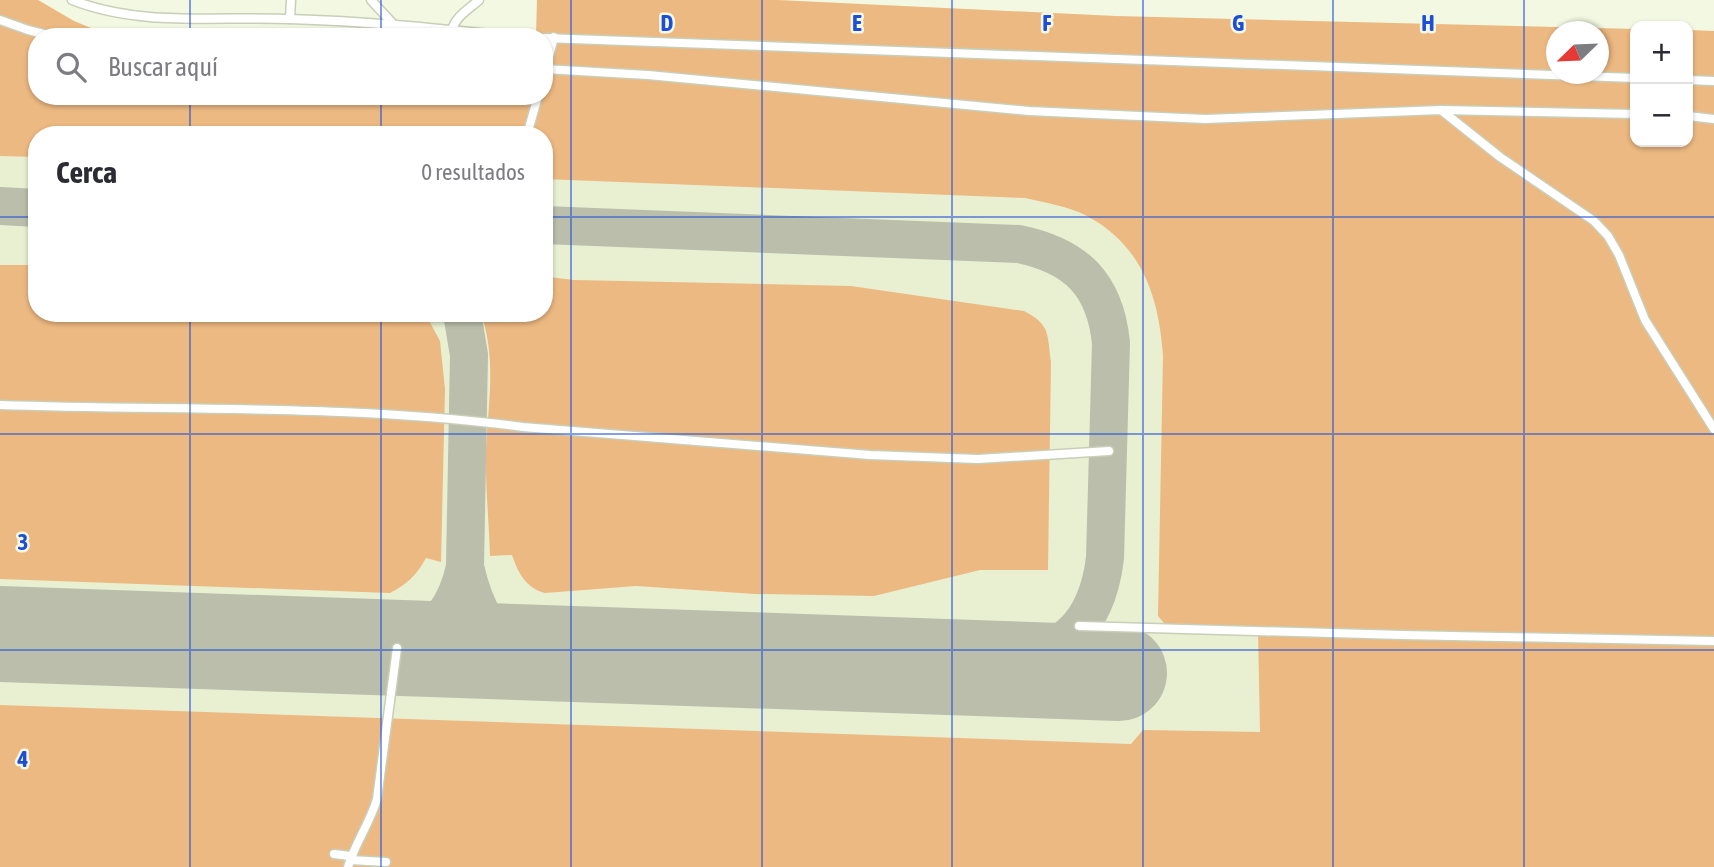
<!DOCTYPE html>
<html lang="es">
<meta charset="utf-8">
<style>
:root{--surface:#fff;--page:#f2f2f3;--text:#2b2b33;--muted:#7c7c81;--line:#e1e1e2}
body{margin:0;font-family:"Asap Condensed",sans-serif;background:var(--page);color:var(--text)}
.controls{position:absolute;right:21px;top:21px;display:grid;overflow:hidden;border-radius:14px;box-shadow:0 2px 5px #0004}
.controls button{width:63px;height:63px;display:grid;place-items:center;padding:0;border:0;border-bottom:2px solid var(--line);background:var(--surface);color:var(--text);font:35px sans-serif}
.compass{position:absolute;left:1546px;top:21px;width:63px;height:63px;border-radius:50%;background:var(--surface);box-shadow:0 2px 5px #0004;rotate:247deg}
.list{margin:0;padding:0;list-style:none}
h2{display:flex;justify-content:space-between;align-items:center;height:91px;margin:0;padding:0 28px;font-size:30px}
h2 small{font-size:23px;font-weight:400;color:var(--muted)}
.icon{flex:none;width:38px;height:38px;fill:none;stroke:currentColor;stroke-width:2;stroke-linecap:round;stroke-linejoin:round}
.map{position:relative;flex:none;width:1714px;height:867px;overflow:hidden}
.search{position:absolute;background:var(--surface);box-shadow:0 2px 5px #0004;left:28px;top:28px;width:525px;height:77px;display:flex;align-items:center;gap:18px;box-sizing:border-box;padding:0 24px;border-radius:28px;color:var(--muted);font-size:26px}
.panel{position:absolute;background:var(--surface);box-shadow:0 2px 5px #0004;left:28px;top:126px;width:525px;height:196px;border-radius:28px}
.map>svg:first-child{display:block}
.built{fill:#e8f0d1;fill-rule:evenodd}
.green{fill:#edb982;fill-rule:evenodd}
.lines{fill:none;stroke-linecap:round;stroke-linejoin:round}
.taxiway{stroke:#babeab;stroke-width:38}
.runway{stroke:#babeab;stroke-width:96}
.service-casing{stroke:#c8ceb7;stroke-width:11}
.service{stroke:#fff;stroke-width:8}
.grid{fill:none;stroke:#1d4ed8;stroke-width:2;stroke-opacity:0.55}
.grid-label{font-size:23px;text-anchor:middle;font-weight:bold;fill:#1d4ed8;stroke:#f2f8e1;stroke-width:5;stroke-linejoin:round;paint-order:stroke}
</style>
<div class="map">
<svg width="1714" height="867" viewBox="0 0 1714 867">
<rect width="100%" height="100%" fill="#f2f8e1"/>
<path class="built" d="M0,0H38L74,21L108,35L123,37H37V96H544V37H536L537,0H777L1115,16L1635,29V142H1688V30L1714,31V867H0ZM1556,32H1598V74H1556ZM37,135H544V313H37Z"/>
<g class="green">
<path d="M0,0H38L74,21L108,35L123,37H37V96H544V37H536L537,0H777L1115,16L1635,29V142H1688V30L1714,31V867H0V705L1131,744L1143,730L1260,732L1258,631L1170,630L1158,616L1163,356C1159,298 1143,246 1087,216C1068,206 1046,203 1025,198L544,179V135H37V157L0,156ZM1556,32H1598V74H1556Z"/>
<path d="M0,265H37V313H425L440,341L445,389L441,562L426,558C416,576 407,584 390,593L0,579Z"/>
<path d="M549,277L574,280L851,286L1024,311C1051,325 1047,334 1051,362L1048,570H980L874,596L755,594L636,586L545,593C526,588 518,573 512,555L490,556C489,521 485,484 486,449C488,405 496,363 483,320L490,313H544V278Z"/>
</g>
<g class="lines">
<g class="taxiway">
<path d="M0,206L37,208"/>
<path d="M544,225L1019,244C1076,256 1105,284 1111,343L1105,558C1096,632 1060,652 992,669"/>
<path d="M465,567C474,606 488,639 528,657L542,653"/>
<path d="M389,648L402,652C437,628 456,610 465,567L469,355L462,313"/>
</g>
<path class="runway" d="M0,634L1119,673"/>
<g class="service-casing">
<g id="service">
<path d="M72,0C140,27 217,16 289,19C366,21 442,29 519,37"/>
<path d="M371,0L394,25"/>
<path d="M290,19L291,0"/>
<path d="M0,20L28,30L56,37"/>
<path d="M452,30C455,17 469,9 479,0"/>
<path d="M544,38L1635,78"/>
<path d="M544,69L648,75L1029,111L1205,119L1441,110L1635,114"/>
<path d="M544,76L554,37"/>
<path d="M1688,80L1714,81"/>
<path d="M1441,110L1500,157L1594,221L1608,236L1619,255L1645,320L1714,429"/>
<path d="M1688,116L1714,119"/>
<path d="M527,135L538,96"/>
<path d="M0,405C174,411 350,404 523,427L870,455L978,459L1109,451"/>
<path d="M1079,626L1402,635L1714,641"/>
<path d="M334,854L350,856"/>
<path d="M350,860L386,862"/>
<path d="M348,867C355,843 370,823 377,799L397,648"/>
</g>
</g>
<use href="#service" class="service"/>
</g>
<path class="grid" d="M190,0V37M381,0V37M571,0V867M762,0V867M952,0V867M1143,0V867M1333,0V867M1524,0V867M190,96V135M381,96V135M0,217H37M544,217H1714M190,313V867M381,313V867M0,434H1714M0,650H1714"/>
<g class="grid-label">
<text x="667" y="31">D</text>
<text x="857" y="31">E</text>
<text x="1047" y="31">F</text>
<text x="1238" y="31">G</text>
<text x="1428" y="31">H</text>
<text x="23" y="550">3</text>
<text x="23" y="767">4</text>
</g>
</svg>
<div class="controls">
<button>+</button>
<button>−</button>
</div>
<svg class="compass" viewBox="-18 -18 36 36"><path d="M0-13l5 13h-10z" fill="#e53935"/><path d="M0 13l5-13h-10z" fill="#7c7c81"/></svg>
<div class="search"><svg class="icon" aria-label="search" viewBox="0 0 24 24"><circle cx="10" cy="10" r="6"/><path d="M15 15l6 6"/></svg>Buscar aquí</div>
<section class="panel">
<h2>Cerca<small>0 resultados</small></h2>
<ul class="list">
</ul>
</section>
</div>
